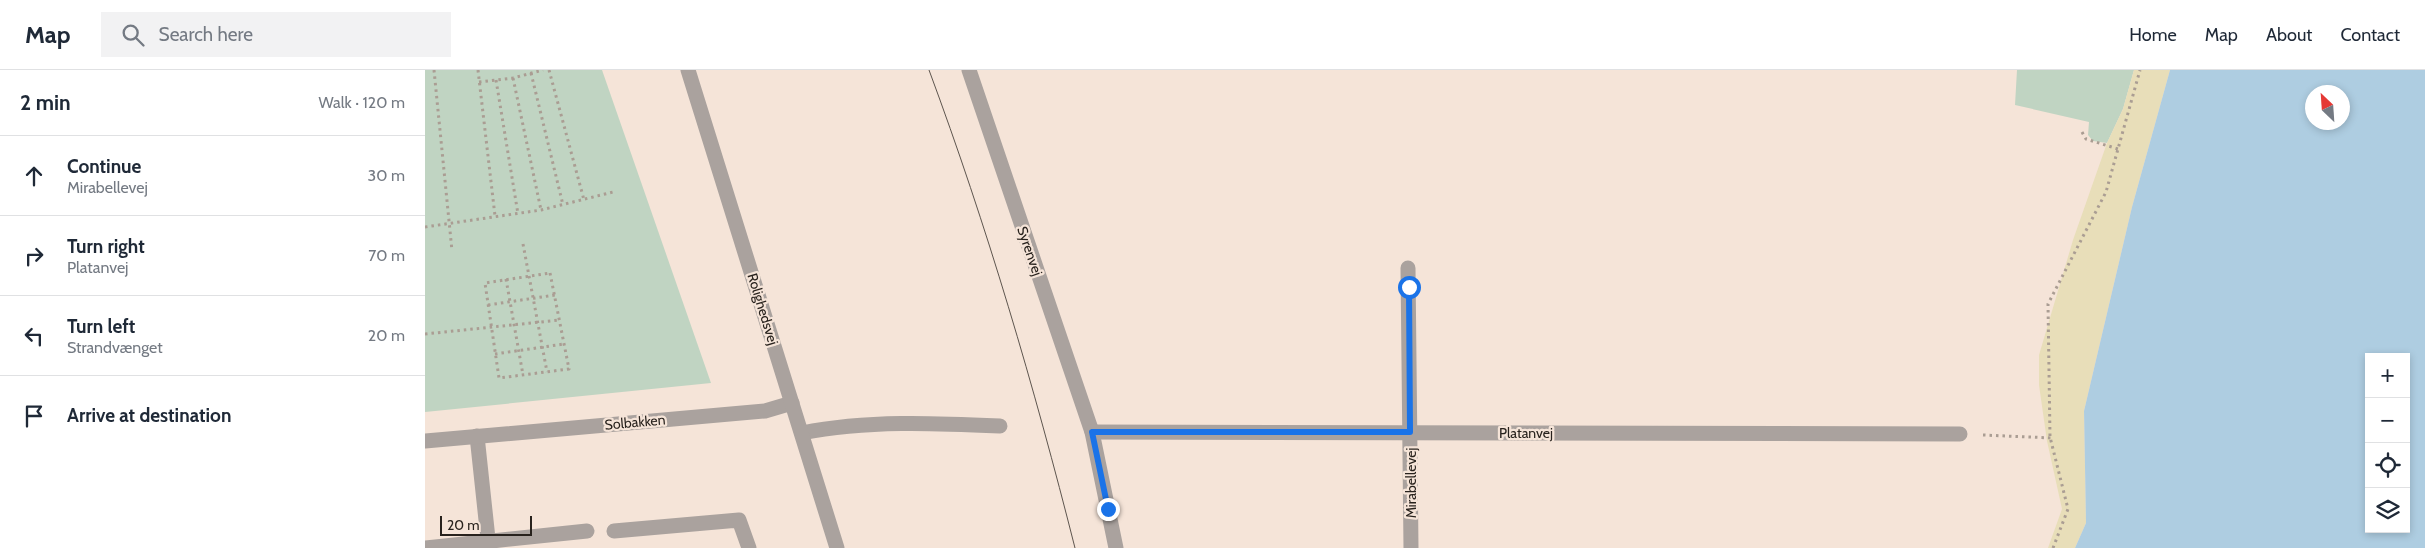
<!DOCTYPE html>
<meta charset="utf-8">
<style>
:root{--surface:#fff;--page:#f2f2f3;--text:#1f2937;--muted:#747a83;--line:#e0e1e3}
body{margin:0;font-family:Cabin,sans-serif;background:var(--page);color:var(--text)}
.controls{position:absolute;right:15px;bottom:15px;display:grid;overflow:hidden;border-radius:0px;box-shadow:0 2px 8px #0003}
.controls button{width:45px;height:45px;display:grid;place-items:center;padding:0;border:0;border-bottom:1px solid var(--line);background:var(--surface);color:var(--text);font:25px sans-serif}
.compass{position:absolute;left:1880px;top:15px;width:45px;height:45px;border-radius:50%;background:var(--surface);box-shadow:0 2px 8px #0003;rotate:335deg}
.scale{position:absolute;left:15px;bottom:12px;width:92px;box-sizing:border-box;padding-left:5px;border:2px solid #28221d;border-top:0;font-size:14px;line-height:18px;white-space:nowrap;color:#28221d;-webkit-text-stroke:4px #f5e4d8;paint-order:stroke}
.stop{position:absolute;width:15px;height:15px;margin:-11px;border:4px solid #1a73e8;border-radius:50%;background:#fff}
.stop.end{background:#1a73e8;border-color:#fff;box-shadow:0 1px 5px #0008}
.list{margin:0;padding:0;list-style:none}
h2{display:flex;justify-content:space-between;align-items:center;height:65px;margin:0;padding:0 20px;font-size:21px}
h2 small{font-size:16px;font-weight:400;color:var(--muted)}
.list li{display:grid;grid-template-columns:32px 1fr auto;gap:15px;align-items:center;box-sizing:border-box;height:80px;padding:0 20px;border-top:1px solid var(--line)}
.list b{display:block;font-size:19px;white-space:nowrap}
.list p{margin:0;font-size:16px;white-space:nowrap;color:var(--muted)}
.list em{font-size:16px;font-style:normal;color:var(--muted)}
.icon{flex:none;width:28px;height:28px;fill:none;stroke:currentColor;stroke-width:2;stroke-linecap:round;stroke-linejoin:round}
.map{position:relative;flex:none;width:2000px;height:478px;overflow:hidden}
header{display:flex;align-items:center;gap:30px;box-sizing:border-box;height:70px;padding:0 25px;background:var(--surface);border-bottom:1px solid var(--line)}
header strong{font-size:24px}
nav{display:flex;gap:28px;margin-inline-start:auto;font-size:18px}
.search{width:350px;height:45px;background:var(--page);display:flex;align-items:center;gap:12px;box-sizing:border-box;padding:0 18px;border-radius:0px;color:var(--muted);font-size:19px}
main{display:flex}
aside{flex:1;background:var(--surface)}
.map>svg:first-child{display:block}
.green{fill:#c0d4c2}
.sand{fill:#e8deb9}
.water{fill:#aecde1;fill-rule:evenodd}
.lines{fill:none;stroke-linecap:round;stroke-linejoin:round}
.path{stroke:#aa9d93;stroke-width:3;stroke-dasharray:2.5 4;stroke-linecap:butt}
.service{stroke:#aaa29e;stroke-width:15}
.minor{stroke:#aaa29e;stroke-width:15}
.tertiary{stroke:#aaa29e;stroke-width:15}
.tram{stroke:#5d554e;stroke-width:1}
.route{stroke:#1a73e8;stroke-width:6}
.labels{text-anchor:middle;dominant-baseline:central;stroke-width:4.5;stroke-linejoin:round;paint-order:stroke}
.street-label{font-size:14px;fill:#28221d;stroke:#f5e4d8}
</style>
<header>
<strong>Map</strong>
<div class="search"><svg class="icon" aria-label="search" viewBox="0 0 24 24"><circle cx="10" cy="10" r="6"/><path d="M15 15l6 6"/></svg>Search here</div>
<nav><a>Home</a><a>Map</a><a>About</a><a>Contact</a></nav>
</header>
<main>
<aside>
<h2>2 min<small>Walk · 120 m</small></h2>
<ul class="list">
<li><svg class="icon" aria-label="ahead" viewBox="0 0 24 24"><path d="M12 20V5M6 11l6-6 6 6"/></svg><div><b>Continue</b><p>Mirabellevej</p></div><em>30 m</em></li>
<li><svg class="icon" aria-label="right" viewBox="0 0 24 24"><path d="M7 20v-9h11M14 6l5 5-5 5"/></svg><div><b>Turn right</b><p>Platanvej</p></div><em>70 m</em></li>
<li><svg class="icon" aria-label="left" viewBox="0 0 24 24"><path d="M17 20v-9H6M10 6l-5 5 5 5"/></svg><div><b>Turn left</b><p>Strandvænget</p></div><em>20 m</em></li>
<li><svg class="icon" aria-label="arrive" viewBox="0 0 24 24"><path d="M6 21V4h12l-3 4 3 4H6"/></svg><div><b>Arrive at destination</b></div></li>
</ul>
</aside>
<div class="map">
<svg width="2000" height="478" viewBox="0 0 2000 478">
<rect width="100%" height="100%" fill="#f5e4d8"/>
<g class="green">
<path d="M0,0H177L286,313L0,342Z"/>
<path d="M1592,0H1709L1698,39L1682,73L1668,71L1663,65L1664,52L1590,35Z"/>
</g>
<path class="sand" d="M1709,0H1745L1707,137L1659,341L1661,453L1650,478H1623L1637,439L1622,371L1614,315V285L1648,170L1682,73L1698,39Z"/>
<path class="water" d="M1745,0H2000V478H1650L1661,453L1659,341L1707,137ZM1888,22H1918V52H1888ZM1944,287H1981V459H1944Z"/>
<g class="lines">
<g class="path">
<path d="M9,0L27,181"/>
<path d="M53,0L70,146"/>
<path d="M124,0L159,130"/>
<path d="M106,3L138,135"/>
<path d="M88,8L116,140"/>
<path d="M71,10L93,144"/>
<path d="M54,12L88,8L118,0"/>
<path d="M1657,62L1661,69L1693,79"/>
<path d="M0,157L116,140L188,122"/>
<path d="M98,174L122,302"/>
<path d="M125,203L144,299L74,308L60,213Z"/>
<path d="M81,209L98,305"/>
<path d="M63,235L130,225"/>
<path d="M0,264L135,250"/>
<path d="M70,284L139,274"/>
<path d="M1558,365L1627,368"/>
<path d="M1628,478L1643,439L1625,367L1623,234L1681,122L1715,0"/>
</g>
<path class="service" d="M377,363C442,350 510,353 575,356"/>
<g class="minor">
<path d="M544,0L667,362L691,478"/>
<path d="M983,198L986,478"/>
<path d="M667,362L1535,364"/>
<path d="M52,366L64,478"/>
<path d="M0,371L340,341L367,333"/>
<path d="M189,461L314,450L324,478"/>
<path d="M0,478L162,461"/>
</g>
<path class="tertiary" d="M263,0L412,478"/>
<path class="tram" d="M504,0C562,156 609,316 650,478"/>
</g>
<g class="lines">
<path class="route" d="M683,439L667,362H985L984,217"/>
</g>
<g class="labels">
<g class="street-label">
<text transform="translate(605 181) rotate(71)">Syrenvej</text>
<text transform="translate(338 239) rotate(73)">Rolighedsvej</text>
<text transform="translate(210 352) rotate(-5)">Solbakken</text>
<text x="1101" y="363">Platanvej</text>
<text transform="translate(986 413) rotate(-90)">Mirabellevej</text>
</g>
</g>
</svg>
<div class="controls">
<button>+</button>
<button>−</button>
<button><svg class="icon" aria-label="locate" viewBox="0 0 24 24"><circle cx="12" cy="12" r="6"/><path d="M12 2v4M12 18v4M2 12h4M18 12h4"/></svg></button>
<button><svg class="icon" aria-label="layers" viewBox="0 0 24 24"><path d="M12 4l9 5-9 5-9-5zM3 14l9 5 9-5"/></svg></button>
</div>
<svg class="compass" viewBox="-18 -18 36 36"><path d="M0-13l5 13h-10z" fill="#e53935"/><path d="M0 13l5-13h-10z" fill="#747a83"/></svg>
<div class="scale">20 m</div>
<div class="stop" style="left:984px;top:217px"></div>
<div class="stop end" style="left:683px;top:439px"></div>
</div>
</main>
